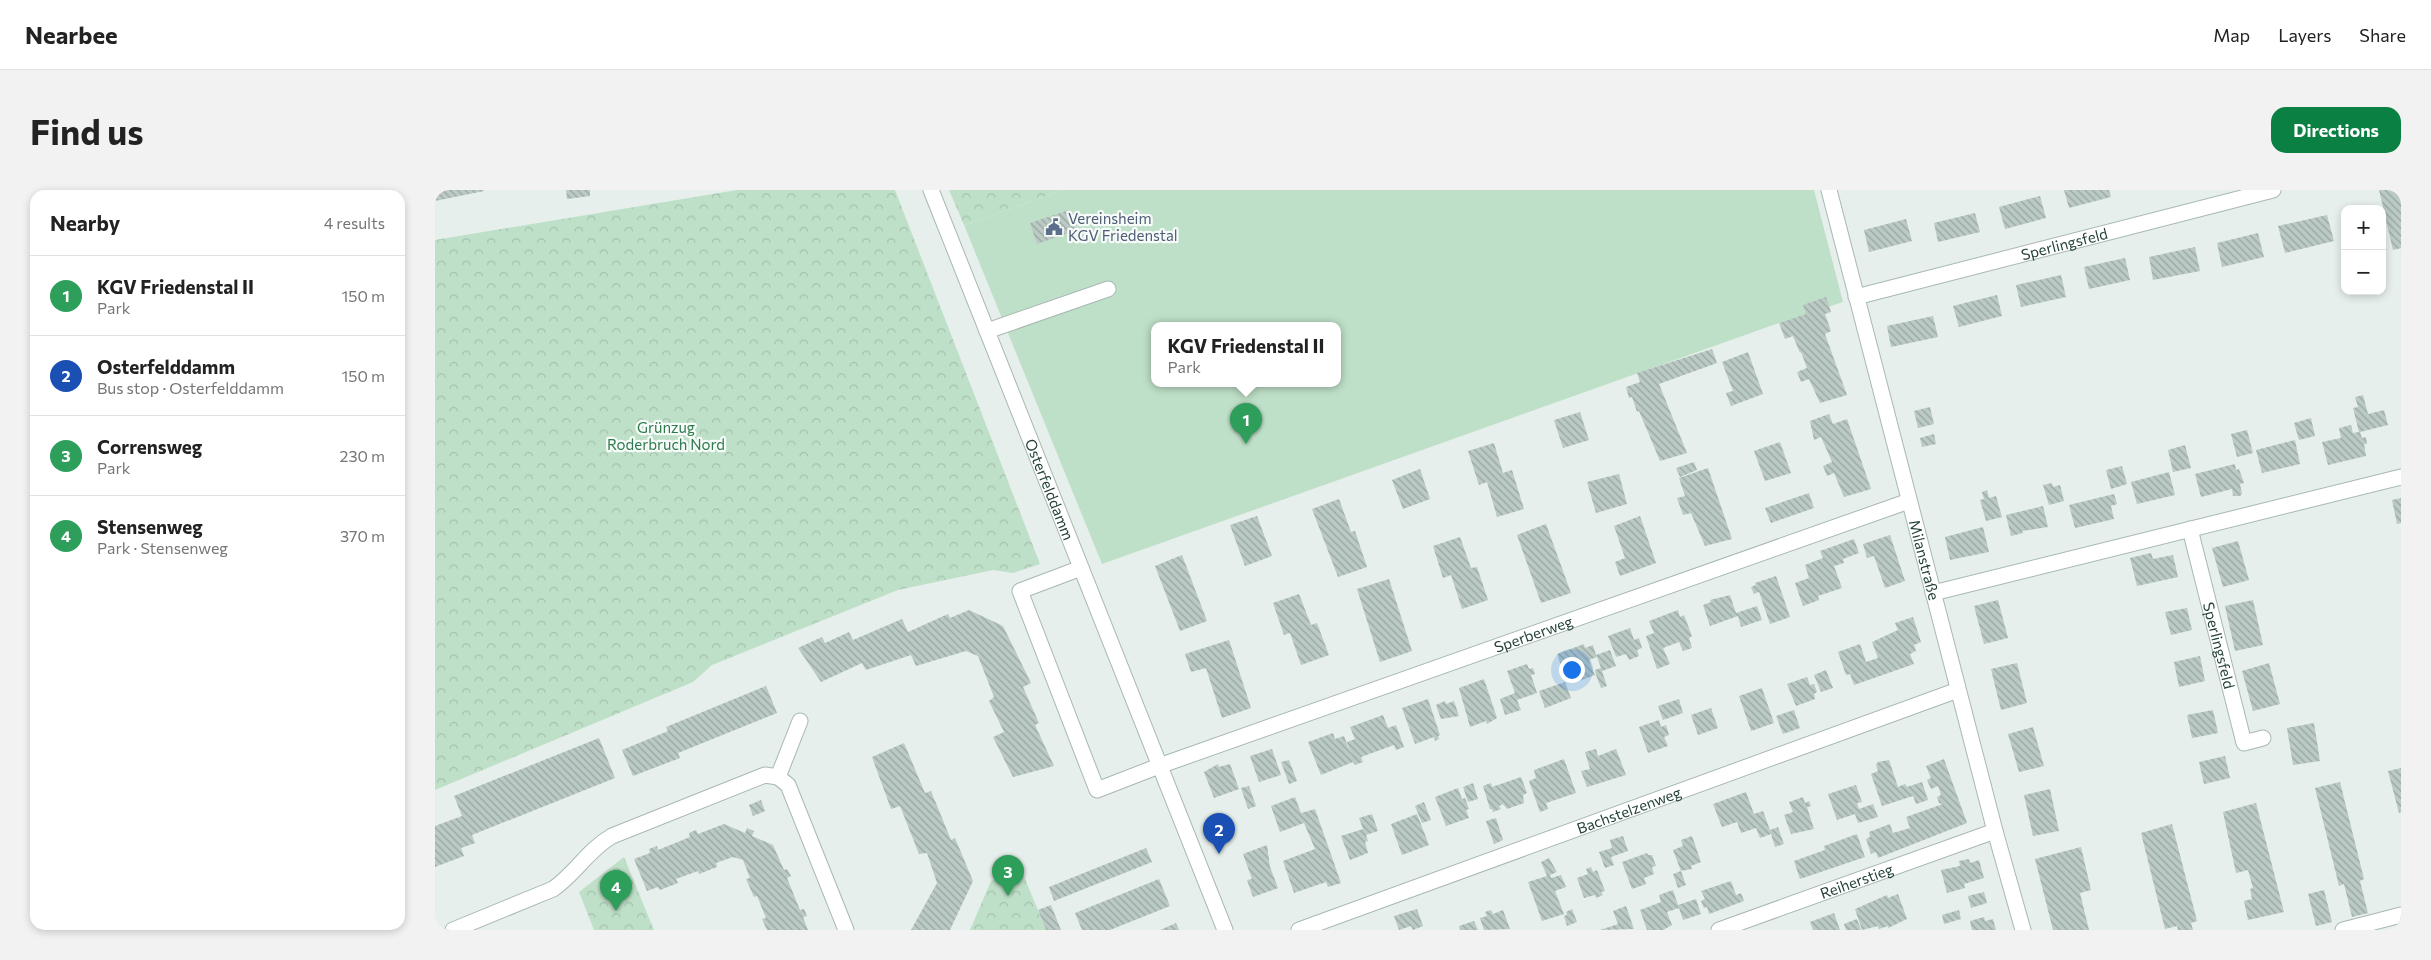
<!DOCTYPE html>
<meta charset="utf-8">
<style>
:root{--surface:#fff;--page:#f2f2f2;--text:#222;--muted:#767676;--line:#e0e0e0;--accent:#0b8043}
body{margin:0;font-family:Commissioner,sans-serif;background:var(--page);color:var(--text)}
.controls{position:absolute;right:15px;top:15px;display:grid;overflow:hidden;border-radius:10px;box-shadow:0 2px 8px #0003}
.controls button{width:45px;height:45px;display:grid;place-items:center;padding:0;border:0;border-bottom:1px solid var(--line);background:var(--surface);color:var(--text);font:25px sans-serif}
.you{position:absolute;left:1136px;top:479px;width:18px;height:18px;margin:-12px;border:4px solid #fff;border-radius:50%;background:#1a73e8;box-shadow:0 0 0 8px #1a73e833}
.badge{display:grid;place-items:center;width:32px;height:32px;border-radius:50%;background:var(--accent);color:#fff;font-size:16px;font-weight:700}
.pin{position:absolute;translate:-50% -41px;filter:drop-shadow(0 1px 2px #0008)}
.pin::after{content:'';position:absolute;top:26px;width:18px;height:15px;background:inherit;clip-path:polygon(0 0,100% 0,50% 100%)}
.popup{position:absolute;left:716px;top:132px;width:190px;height:65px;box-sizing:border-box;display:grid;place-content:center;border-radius:10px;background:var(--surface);filter:drop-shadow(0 1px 4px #0005);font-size:16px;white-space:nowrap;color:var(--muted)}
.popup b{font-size:19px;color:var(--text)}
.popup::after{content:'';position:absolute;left:50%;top:100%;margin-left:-10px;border:10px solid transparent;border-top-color:var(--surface)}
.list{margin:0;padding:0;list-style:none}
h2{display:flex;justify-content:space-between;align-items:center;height:65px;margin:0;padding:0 20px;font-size:21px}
h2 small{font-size:16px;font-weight:400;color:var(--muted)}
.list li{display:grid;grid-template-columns:32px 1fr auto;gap:15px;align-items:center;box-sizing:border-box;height:80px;padding:0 20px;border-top:1px solid var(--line)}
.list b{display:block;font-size:19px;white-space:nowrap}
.list p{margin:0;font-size:16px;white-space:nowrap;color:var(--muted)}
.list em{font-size:16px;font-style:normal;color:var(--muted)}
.map{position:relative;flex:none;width:1966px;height:740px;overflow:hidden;border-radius:15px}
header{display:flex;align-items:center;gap:30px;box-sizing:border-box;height:70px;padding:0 25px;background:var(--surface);border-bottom:1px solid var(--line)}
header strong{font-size:24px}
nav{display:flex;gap:28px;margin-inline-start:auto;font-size:18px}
.intro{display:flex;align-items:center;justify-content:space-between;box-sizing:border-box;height:120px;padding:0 30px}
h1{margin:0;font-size:35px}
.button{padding:12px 22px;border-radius:15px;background:var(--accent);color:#fff;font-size:18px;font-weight:700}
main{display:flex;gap:30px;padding:0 30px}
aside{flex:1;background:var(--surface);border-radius:15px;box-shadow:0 2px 8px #0003}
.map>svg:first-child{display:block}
.park{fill:url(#park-crowns)}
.garden{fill:#bfe0c8;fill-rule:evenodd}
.building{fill:url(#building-back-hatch)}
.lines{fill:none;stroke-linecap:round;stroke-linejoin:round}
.minor-casing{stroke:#a8b8b2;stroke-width:17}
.minor{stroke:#fff;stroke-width:15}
.labels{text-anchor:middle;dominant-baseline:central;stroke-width:4.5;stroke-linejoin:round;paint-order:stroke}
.service-label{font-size:15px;fill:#4e5e75;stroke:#f7fbf9;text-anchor:start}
.street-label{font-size:15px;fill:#24423a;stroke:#f7fbf9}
.park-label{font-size:15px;fill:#2d7a4b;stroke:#f7fbf9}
</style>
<header>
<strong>Nearbee</strong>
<nav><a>Map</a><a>Layers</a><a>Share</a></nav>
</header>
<div class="intro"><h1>Find us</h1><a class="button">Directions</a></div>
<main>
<aside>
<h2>Nearby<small>4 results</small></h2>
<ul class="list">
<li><span class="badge" style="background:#2e9e5b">1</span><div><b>KGV Friedenstal II</b><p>Park</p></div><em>150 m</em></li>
<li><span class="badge" style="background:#1a4fb4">2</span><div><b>Osterfelddamm</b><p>Bus stop · Osterfelddamm</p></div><em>150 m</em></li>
<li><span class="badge" style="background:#2e9e5b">3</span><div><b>Corrensweg</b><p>Park</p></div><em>230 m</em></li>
<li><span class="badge" style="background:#2e9e5b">4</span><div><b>Stensenweg</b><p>Park · Stensenweg</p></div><em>370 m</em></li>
</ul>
</aside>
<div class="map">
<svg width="1966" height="740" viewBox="0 0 1966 740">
<defs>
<pattern id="park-crowns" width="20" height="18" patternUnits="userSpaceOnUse" patternTransform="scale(1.25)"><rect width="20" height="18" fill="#bfe0c8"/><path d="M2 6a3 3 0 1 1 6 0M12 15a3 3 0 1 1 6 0" fill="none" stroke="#a4c1ad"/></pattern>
<pattern id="building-back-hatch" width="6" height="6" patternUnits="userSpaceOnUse" patternTransform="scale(1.25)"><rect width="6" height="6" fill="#bbcac4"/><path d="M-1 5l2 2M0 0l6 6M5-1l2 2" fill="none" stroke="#98a6a0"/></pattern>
</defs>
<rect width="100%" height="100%" fill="#e6efeb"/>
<g class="park">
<path d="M302,0H460L605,374L578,383L558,380L463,400L277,475L258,492L0,600V50Z"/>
<path d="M514,0H629L529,35Z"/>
<path d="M189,667L219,740H159L144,702Z"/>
<path d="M586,679L611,740H535L556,691Z"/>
</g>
<path class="garden" d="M629,0H1379L1408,112L1341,134L667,374L529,35ZM720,135H902V193H720Z"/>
<g class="building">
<path d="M0,0H49V1L0,11Z"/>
<path d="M131,0H155V6L132,9Z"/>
<path d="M1629,0H1674L1676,7L1634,18Z"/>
<path d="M1944,0H1966V58L1958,60Z"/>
<path d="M1605,6L1611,28L1570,39L1564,17Z"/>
<path d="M634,20L642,40L602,54L595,33Z"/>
<path d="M1540,23L1545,42L1503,52L1499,33Z"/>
<path d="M1892,25L1899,51L1850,63L1843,36Z"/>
<path d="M1471,29L1477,51L1434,62L1429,40Z"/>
<path d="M1823,43L1829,67L1787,77L1782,53Z"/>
<path d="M1760,57L1765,81L1718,90L1714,67Z"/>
<path d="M1690,68L1695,90L1654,99L1649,77Z"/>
<path d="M1626,85L1631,107L1586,117L1581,95Z"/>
<path d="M1562,105L1567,126L1524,137L1518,116Z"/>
<path d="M1391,107L1396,122L1390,124L1396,141L1390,144L1412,205L1385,213L1374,189L1366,192L1362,182L1372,178L1366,162L1365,163L1358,146L1350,149L1344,133L1371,124L1368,115Z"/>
<path d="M1498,126L1503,147L1456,157L1452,136Z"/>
<path d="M1277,159L1282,173L1224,194L1252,263L1225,271L1204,221L1202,222L1197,207L1194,208L1191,197L1205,192L1202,183Z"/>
<path d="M1313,162L1328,204L1296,216L1291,203L1298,201L1287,172Z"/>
<path d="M1928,205L1933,224L1949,220L1953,235L1925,242L1927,248L1931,247L1932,254H1929L1931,266L1893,275L1887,252L1906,248L1904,238L1916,235L1918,243L1924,242L1918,218L1923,217L1920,207Z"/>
<path d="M1495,217L1499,234L1483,238L1479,221Z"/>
<path d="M1145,222L1154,250L1128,258L1119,230Z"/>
<path d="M1394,224L1398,234L1412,229L1436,299L1409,307L1399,283L1392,286L1388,276L1397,272L1386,247L1379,250L1375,231Z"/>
<path d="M1876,228L1880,246L1864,250L1859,233Z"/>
<path d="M1812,240L1818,263L1802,267L1796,244Z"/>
<path d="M1499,244L1501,254L1487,257L1485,248Z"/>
<path d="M1860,250L1865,274L1827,283L1821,260Z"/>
<path d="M1345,252L1356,283L1330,291L1319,261Z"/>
<path d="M1059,253L1068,283L1077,280L1089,319L1062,327L1052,292L1044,295L1033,261Z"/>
<path d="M1750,255L1756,278L1738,282L1733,260Z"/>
<path d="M1259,272L1262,280L1245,287L1241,278Z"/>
<path d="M1800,274L1801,280L1804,279L1809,293L1805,294L1807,304L1805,306H1798L1797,299L1766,307L1760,284Z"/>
<path d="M1687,276L1692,294L1676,299L1671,280Z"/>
<path d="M1273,278L1297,349L1270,356L1256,323L1248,325L1242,308L1250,306L1244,288Z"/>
<path d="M985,279L995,309L968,319L957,290Z"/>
<path d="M1734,282L1740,305L1702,314L1696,292Z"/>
<path d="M1184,284L1192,314L1161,323L1152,292Z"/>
<path d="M1617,293L1618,297L1625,295L1629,311L1614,315L1608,295Z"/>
<path d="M1552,300L1554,308L1561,306L1567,327L1551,331L1545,310L1549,309L1547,302Z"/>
<path d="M1374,303L1379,318L1336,333L1330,318Z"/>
<path d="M1679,304L1682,314L1676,316L1679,329L1640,338L1634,315Z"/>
<path d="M1966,308V333L1962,334L1957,310Z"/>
<path d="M904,309L916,342L920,341L932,377L903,387L877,319Z"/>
<path d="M1608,316L1613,337L1587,341L1588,343L1576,346L1571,325Z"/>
<path d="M822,326L837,366L810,376L795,335Z"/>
<path d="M1205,326L1221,373L1185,386L1180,372L1190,368L1179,336Z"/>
<path d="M1111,334L1136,403L1106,413L1082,345Z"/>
<path d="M1548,337L1554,362L1515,370L1510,347Z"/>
<path d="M1455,345L1470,391L1450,398L1439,366L1432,368L1428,354Z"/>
<path d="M1025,347L1036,378L1042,377L1053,410L1027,419L1016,385L1008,388L998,356Z"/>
<path d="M1419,349L1424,363L1408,369L1409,373L1399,376L1407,398L1383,406L1384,410L1368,416L1360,393L1374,388L1370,375L1388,368L1385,361Z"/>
<path d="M1803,351L1814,390L1788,397L1777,358Z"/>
<path d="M1716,363L1718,369L1738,365L1743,387L1702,396L1695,368Z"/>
<path d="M747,365L772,431L745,441L720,376Z"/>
<path d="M1341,386L1355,427L1335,434L1324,402L1319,404L1316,397L1321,395L1320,393Z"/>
<path d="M954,389L977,461L945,472L922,399Z"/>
<path d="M864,404L876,435L882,433L894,465L866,475L855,443L849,445L838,413Z"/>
<path d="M1295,405L1301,423L1322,416L1327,430L1306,437L1303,426L1275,436L1268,415L1276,412L1275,410Z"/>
<path d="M1563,410L1573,448L1549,454L1539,416Z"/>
<path d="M1818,410L1828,455L1800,461L1790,416Z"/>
<path d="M1752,418L1757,440L1736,445L1730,422Z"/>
<path d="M534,420L568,436L596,493L588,497L604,533L600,535L619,576L578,587L558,547L569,542L554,511L559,507L543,466L531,461L481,476L476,465L431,480L427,473L386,492L363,458L387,447L390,453L414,442L418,450L467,429L473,442L513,424L515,428Z"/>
<path d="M1243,420L1245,427L1249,425L1257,446L1254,448L1257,458L1248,461L1244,452L1228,458L1235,474L1222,479L1211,446L1219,443L1214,431Z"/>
<path d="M1478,427L1486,452L1479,455L1481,461L1475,464L1479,474L1419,495L1415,484L1411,485L1403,462L1425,454L1431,472L1443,468L1437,452L1463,440L1460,433Z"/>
<path d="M1195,438L1199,450L1204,448L1207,458L1202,460L1204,466L1194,470L1191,464L1181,467L1173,446Z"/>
<path d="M794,450L816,518L787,528L771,478L756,482L750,464Z"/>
<path d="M1149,454L1150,458L1158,455L1161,465L1175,460L1181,476L1167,481L1172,496L1166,498L1161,485L1160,480L1166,478L1162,467L1154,470L1160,485L1139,493L1136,482L1129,484L1122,464Z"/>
<path d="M1765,466L1770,491L1744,497L1739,472Z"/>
<path d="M1582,473L1592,513L1566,520L1556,479Z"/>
<path d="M1834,473L1845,514L1818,521L1807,481Z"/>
<path d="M1092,474L1094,479L1098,478L1100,484L1096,485L1102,503L1082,510L1086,520L1070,525L1065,509L1080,503L1072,481Z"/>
<path d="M1391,480L1398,498L1386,502L1379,485Z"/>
<path d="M1372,487L1375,495L1379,494L1382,502L1379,504L1380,509L1361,516L1352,494Z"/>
<path d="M1049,489L1062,528L1052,534L1051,531L1035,537L1024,498Z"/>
<path d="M1130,492L1136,508L1110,518L1104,501Z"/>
<path d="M331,496L342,523L243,563L245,568L198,586L187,560L233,541L231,537Z"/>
<path d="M1327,498L1339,533L1316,541L1304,506Z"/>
<path d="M993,509L1005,545L1003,546L1004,549L1000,551L999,547L980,554L967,518Z"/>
<path d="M1244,509L1248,523L1228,530L1223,516Z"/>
<path d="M1010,511L1011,514L1019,511L1024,526L1006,529L1001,515Z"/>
<path d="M1276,518L1283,538L1263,545L1256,525Z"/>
<path d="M1359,520L1365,538L1348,544L1341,526Z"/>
<path d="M1778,520L1783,543L1757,548L1752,525Z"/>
<path d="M948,525L953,538L961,535L969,557L961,560L959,555L926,567L928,572L920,575L918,572L886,585L873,552L898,543L900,549L909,546L917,567L912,552L920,549L915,537Z"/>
<path d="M1224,530L1226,537L1231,535L1234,545L1229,547L1233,556L1213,563L1204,537Z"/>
<path d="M1879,533L1885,571L1858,575L1852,538Z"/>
<path d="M1598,537L1609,576L1584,582L1573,544Z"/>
<path d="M164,548L180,588L37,645L40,653L26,658L29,666L0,677V636L27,626L19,606Z"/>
<path d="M469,553L490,603L496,601L516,650L520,648L538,691L515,740H476L502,693L492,663L484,664L465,616L456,619L437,567Z"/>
<path d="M837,559L846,585L824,592L815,566Z"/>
<path d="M1161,559L1163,566L1181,559L1191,585L1152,597L1146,581L1155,579L1150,562Z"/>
<path d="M1790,566L1795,588L1769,594L1764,572Z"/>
<path d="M1129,569L1141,603L1111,613L1113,619L1105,622L1094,591L1101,588L1099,580Z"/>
<path d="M1509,569L1532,633L1443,668L1441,662L1436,664L1431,649L1435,647L1434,642L1455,634L1458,643L1475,638L1471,627L1508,614L1504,613L1502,607L1506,605L1503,596L1496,599L1492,590L1496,588L1491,576Z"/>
<path d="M854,570L862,591L854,594L846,572Z"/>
<path d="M1454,570L1463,597L1470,594L1472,597L1487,592L1493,610L1481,614L1478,606L1447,616L1436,584L1443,581L1441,575L1443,572Z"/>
<path d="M783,574L784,577L795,574L804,599L779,608L769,582Z"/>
<path d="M1966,578V622L1964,623L1953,581Z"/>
<path d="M1086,587L1092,603L1088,605L1089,613L1072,619L1068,614L1064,616L1066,619L1058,622L1057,619H1055L1048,596L1056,593L1057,597Z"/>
<path d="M1905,592L1929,689L1925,691L1933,723L1917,727L1909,694L1904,696L1880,598Z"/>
<path d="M1038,593L1043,609L1033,612L1028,597Z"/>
<path d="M1421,595L1427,612L1422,613L1424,619L1438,614L1443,627L1423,633L1420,624L1402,630L1393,604Z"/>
<path d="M814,596L821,616L813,619L806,598Z"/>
<path d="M1023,598L1027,609L1030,608L1034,619L1031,620L1034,628L1011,636L1000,607Z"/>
<path d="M1615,599L1624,641L1598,646L1589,605Z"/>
<path d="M1311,602L1319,624L1328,621L1335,640L1343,637L1349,654L1340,657L1336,644L1325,648L1321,638L1306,643L1302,632L1287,637L1278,614Z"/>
<path d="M860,607L866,623L880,619L906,693L893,697L891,692L859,703L848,671L880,659L869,633L845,642L836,616Z"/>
<path d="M1368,607L1370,613L1374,611L1376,616L1372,617L1379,639L1356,644L1349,625L1358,622L1354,612Z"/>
<path d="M326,610L330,621L318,626L314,615Z"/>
<path d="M989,612L996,630L987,633L980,616Z"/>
<path d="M1821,613L1849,722L1813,730L1809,711L1817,709L1815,699L1818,698L1813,680L1801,683L1788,622Z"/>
<path d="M937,624L943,641L931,645L933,651L930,652L933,663L915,670L906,646L928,639L924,628Z"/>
<path d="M982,624L994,655L967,665L956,634Z"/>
<path d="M1061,628L1068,650L1059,654L1051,631Z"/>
<path d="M289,634L310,643L312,638L319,641L317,646L338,655L349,680L352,679L356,686L352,688L365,720L369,719L372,726L368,727L373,740H332L327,729L331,728L322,706L319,707L311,689L315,688L308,670L298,667L281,673L282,677L264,684L263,681L241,689L243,693L225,700L223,697L212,701L199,669L215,663L214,659L222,656L223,660L255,647L254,643L261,640L263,644Z"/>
<path d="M1737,634L1762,731L1756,733L1758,740H1743L1742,736L1730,739L1706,643Z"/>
<path d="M1422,644L1430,667L1365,689L1359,671L1390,660L1389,656Z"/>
<path d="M1188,646L1193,661L1176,667L1179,675L1170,678L1164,662L1177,658L1175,650Z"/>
<path d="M1257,646L1266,672L1256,676L1257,679L1246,681L1251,695L1243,698L1238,684L1246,681L1238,660L1248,656L1246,650Z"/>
<path d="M832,655L835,677L843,698L818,707L812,690L817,689L808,664Z"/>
<path d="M1646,657L1656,700L1645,703L1654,740H1618L1600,669Z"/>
<path d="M711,658L717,672L619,711L614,697Z"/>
<path d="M1212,663L1213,665H1217L1221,676L1217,677L1219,684L1209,688L1211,694L1197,699L1187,672Z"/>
<path d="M1114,668L1122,682L1115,685L1116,688L1126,685L1131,697L1120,701L1129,724L1107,731L1093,692L1112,686L1106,672Z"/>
<path d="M1534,669L1535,673L1544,670L1549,688L1529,694L1530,698L1512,703L1506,680L1525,676L1524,671Z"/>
<path d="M1156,677L1158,682L1162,680L1170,701L1166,702L1168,705L1161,708L1160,705L1149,708L1142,688L1153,684L1151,679Z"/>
<path d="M724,689L735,716L675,740H647L640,723Z"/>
<path d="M1296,691L1301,705L1306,703L1309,711L1274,724L1272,717L1269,718L1266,711L1270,709L1266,701Z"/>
<path d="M1238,700L1243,715L1261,709L1266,724L1248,730L1244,718L1232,722L1237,735L1228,740H1212L1205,720L1226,712L1224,705Z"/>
<path d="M1889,700L1897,732L1881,736L1873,704Z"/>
<path d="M1549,702L1552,713L1536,718L1533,706Z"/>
<path d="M1463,704L1472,729L1453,738V736L1444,739L1443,736L1427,740L1420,719L1452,705L1453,708Z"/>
<path d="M616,715L626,740H611L603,720Z"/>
<path d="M1191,716L1199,739L1165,740L1183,734L1178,721Z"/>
<path d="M982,719L988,736L978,740L976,736L964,740L959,726Z"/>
<path d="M1137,719L1142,732L1132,736L1129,726L1132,725L1131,722Z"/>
<path d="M1056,720L1058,724L1068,720L1075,739L1049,740L1045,728L1052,726L1050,722Z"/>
<path d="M1524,720L1526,729L1509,734L1507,725Z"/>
<path d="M1399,723L1405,740H1378L1375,732Z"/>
<path d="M1549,727L1550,731L1558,729L1561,740H1537L1535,731Z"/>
<path d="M1422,729L1426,740H1411L1409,734Z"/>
<path d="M1039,731L1043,740H1025L1024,736Z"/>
<path d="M741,733L744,740H725Z"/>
</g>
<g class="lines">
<g class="minor-casing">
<g id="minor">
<path id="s1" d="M496,0L790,740"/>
<path id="s2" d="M1394,0L1560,641L1588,740"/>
<path id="s3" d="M1421,107L1838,0"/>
<path d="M552,141L673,99"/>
<path id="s4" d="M1755,339L1809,553L1828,548"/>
<path id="s5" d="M646,378L585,401L662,600L724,576L1474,311"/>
<path d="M1498,403L1966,287"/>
<path d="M343,587L365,531"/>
<path d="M18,740L118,699C140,684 153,660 177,646L330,585L343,587L353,595L411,740"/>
<path id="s6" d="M864,740L1523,500"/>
<path id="s7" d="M1284,740L1560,641"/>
<path d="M1908,740L1966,725"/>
</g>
</g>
<use href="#minor" class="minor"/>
</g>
<defs>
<g id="civic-bare" transform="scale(1.35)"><path d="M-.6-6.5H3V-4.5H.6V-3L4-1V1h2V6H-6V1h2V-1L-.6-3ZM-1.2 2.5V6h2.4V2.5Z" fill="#5c6f8a" stroke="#f7fbf9" stroke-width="2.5" paint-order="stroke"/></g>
</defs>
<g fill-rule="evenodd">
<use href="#civic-bare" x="619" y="37"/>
</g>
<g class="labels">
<g class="service-label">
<text x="633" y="28">Vereinsheim<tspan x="633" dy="17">KGV Friedenstal</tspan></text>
</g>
<g class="street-label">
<text stroke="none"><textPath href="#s3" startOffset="215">Sperlingsfeld</textPath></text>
<text stroke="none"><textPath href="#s1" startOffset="322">Osterfelddamm</textPath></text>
<text stroke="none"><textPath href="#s2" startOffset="382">Milanstraße</textPath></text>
<text stroke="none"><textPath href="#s5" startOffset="742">Sperberweg</textPath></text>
<text stroke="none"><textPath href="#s4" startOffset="120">Sperlingsfeld</textPath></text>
<text stroke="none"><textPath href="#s6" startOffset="351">Bachstelzenweg</textPath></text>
<text stroke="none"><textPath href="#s7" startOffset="146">Reiherstieg</textPath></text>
</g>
<g class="park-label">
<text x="231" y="237">Grünzug<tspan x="231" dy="17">Roderbruch Nord</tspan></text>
</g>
</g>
</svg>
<div class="controls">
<button>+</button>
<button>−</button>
</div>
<div class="you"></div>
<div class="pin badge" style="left:811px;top:254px;background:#2e9e5b">1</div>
<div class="popup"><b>KGV Friedenstal II</b>Park</div>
<div class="pin badge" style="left:784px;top:664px;background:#1a4fb4">2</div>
<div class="pin badge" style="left:573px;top:706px;background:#2e9e5b">3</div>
<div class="pin badge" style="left:181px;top:721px;background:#2e9e5b">4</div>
</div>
</main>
